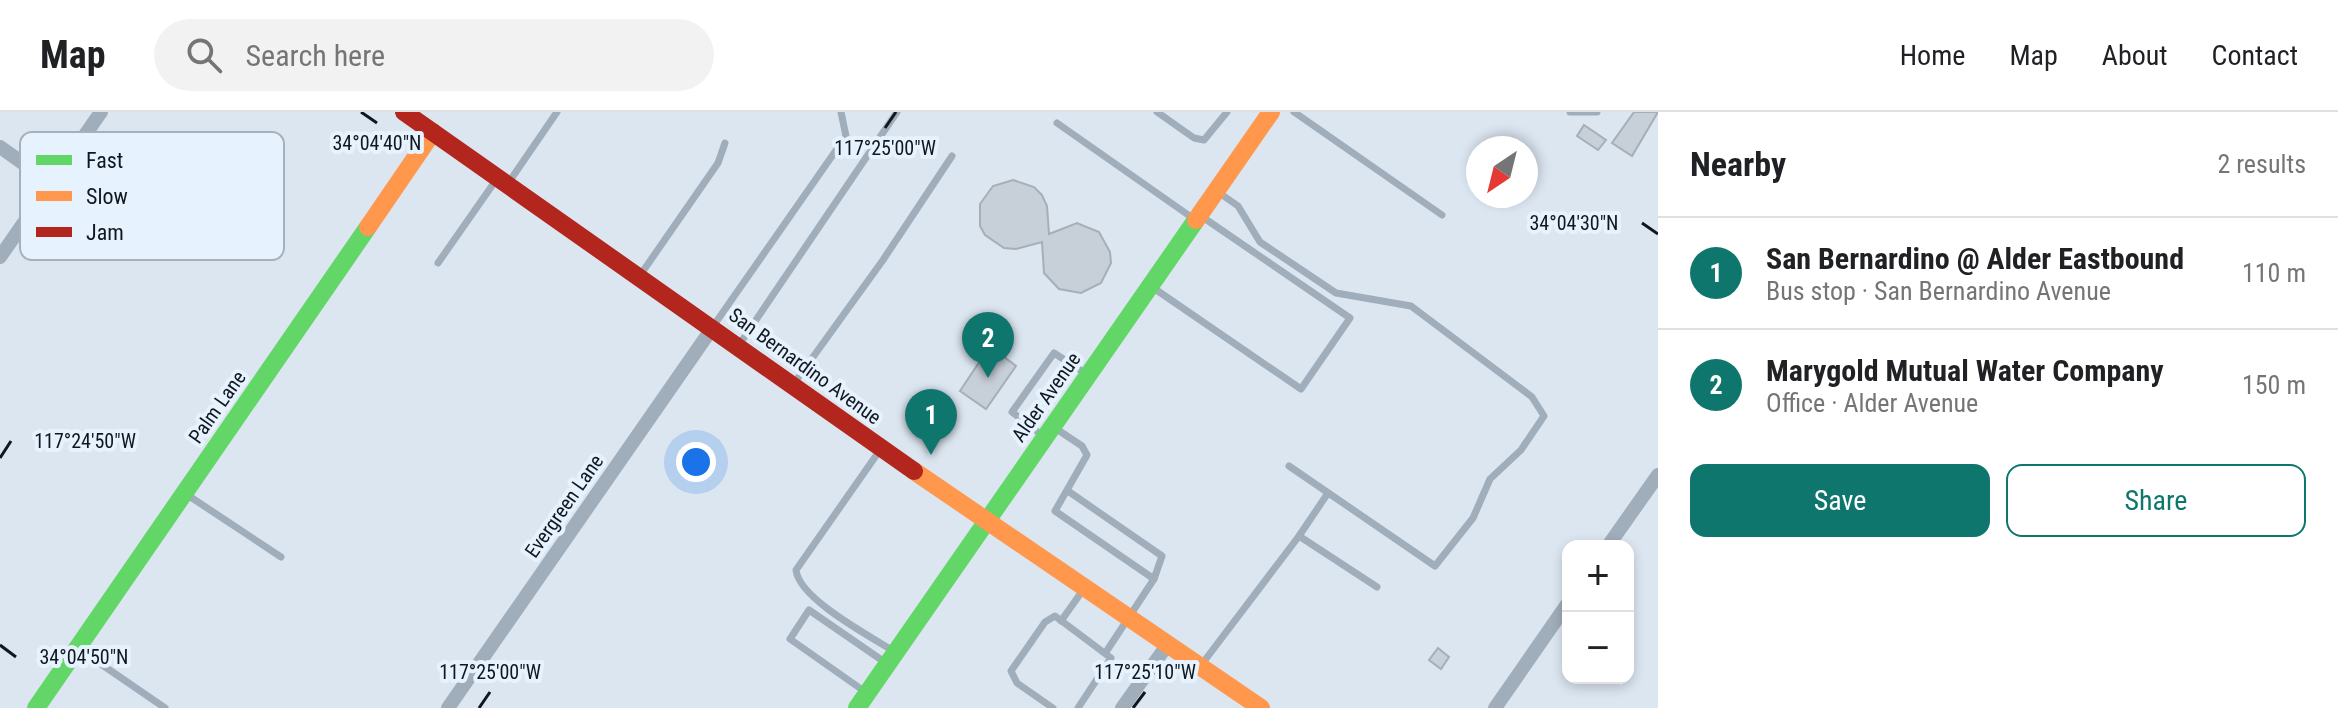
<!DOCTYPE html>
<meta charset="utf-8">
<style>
:root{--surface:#fff;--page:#f2f2f2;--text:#202124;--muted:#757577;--line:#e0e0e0;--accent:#0f766e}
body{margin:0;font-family:"Roboto Condensed",sans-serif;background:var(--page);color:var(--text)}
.controls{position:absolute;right:24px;bottom:24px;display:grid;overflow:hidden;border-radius:16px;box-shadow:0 4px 12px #0003}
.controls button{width:72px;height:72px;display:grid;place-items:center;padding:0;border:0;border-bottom:2px solid var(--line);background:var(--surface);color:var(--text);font:40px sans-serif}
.compass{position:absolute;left:1466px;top:24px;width:72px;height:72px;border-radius:50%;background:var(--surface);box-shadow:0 4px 12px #0003;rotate:215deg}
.you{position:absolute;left:696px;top:350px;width:28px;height:28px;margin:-20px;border:6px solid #fff;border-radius:50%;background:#1a73e8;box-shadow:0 0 0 12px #1a73e833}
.badge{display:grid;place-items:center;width:52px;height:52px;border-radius:50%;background:var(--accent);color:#fff;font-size:26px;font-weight:700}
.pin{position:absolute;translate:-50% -66px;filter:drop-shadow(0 2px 4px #0008)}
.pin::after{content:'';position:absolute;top:42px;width:28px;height:24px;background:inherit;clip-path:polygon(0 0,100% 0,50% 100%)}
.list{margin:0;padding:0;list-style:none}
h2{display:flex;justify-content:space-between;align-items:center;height:104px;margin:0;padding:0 32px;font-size:34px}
h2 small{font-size:26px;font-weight:400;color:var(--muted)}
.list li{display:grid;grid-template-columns:52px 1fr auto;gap:24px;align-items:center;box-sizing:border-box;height:112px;padding:0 32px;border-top:2px solid var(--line)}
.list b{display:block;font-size:30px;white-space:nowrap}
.list p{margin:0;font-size:26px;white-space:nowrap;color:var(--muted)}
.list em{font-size:26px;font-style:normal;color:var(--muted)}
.actions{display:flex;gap:16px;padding:24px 32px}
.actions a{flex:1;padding:18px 0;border:2px solid var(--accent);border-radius:16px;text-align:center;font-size:28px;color:var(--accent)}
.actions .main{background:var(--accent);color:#fff}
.icon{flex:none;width:44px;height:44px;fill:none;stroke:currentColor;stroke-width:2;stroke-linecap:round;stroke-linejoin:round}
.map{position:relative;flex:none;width:1658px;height:596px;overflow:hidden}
header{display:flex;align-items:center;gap:48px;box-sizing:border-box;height:112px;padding:0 40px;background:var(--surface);border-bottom:2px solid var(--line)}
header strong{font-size:38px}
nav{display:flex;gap:44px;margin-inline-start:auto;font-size:28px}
.search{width:560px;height:72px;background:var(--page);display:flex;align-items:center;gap:20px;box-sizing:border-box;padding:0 28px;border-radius:44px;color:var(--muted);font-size:30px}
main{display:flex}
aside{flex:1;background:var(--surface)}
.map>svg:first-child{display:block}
.building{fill:#c7cfd8;stroke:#a6aeb6;stroke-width:2}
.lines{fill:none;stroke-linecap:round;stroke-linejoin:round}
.lane{stroke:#a0adba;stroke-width:7}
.street{stroke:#a0adba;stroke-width:14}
.fast{stroke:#63d668;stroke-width:18}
.slow{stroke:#ff974d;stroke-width:18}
.jam{stroke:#b3261e;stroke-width:18}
.ticks{fill:none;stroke:#11171f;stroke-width:3}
.labels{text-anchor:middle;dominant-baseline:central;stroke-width:8;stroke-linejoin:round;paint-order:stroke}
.street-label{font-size:20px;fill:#11171f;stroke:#e6f2fe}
.key{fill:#e6f2fe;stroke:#a6b0bb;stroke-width:2}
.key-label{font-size:22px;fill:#11171f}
.ticks-label{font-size:20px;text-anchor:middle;fill:#11171f;stroke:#e6f2fe;stroke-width:8;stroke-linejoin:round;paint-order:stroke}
</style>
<header>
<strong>Map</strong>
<div class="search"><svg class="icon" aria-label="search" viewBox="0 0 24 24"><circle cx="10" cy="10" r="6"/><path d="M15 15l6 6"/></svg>Search here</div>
<nav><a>Home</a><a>Map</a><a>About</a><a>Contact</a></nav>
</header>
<main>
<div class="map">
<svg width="1658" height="596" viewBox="0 0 1658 596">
<rect width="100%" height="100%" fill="#dce6f1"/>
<g class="building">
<path d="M1634,0H1658L1632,44L1612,31Z"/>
<path d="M1584,13L1606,28L1598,38L1577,24Z"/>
<path d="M1013,68L1034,75L1042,83L1047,94L1049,122L1077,111L1099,120L1110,140L1111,151L1101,171L1081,181L1059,177L1044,161L1042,130L1016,137L1004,136L985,123L980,114V92L993,74Z"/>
<path d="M990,234L1016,254L986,297L960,279Z"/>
<path d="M1438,536L1449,545L1441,557L1429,548Z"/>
</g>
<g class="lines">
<g class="lane">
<path d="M1157,0L1194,26L1204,28L1227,0"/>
<path d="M1294,0L1442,103"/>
<path d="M1570,0H1597"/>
<path d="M1057,11L1194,107"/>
<path d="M509,70L557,0"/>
<path d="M1218,80L1238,94L1260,130L1336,181L1411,194L1532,285L1544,304L1521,338L1490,367L1473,406L1435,454L1289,354"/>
<path d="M438,151L496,68"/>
<path d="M641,162L718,51L725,31"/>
<path d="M1152,175L1301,277L1350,206L1201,104"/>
<path d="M714,213L846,24L841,0"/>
<path d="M739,233L897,0"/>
<path d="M795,270L883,148L952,44"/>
<path d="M1055,316L1082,334L1087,343L1055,399L1154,467"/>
<path d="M1043,324L1012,300L1054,241L1085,261"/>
<path d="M880,338L796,458C799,487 870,524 895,540"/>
<path d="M1068,379L1162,444L1154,467L1106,540"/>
<path d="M186,382L281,445"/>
<path d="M1299,424L1328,381"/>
<path d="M1061,509L1083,478"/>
<path d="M79,537L165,596"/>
<path d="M1202,552L1299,424L1377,475"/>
<path d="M864,579L790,527L809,498L886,551"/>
<path d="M1053,596L1017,571L1011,559L1045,510L1055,504L1111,546L1078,596"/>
</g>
<g class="street">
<path d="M0,35L51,71"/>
<path d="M0,145L101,0"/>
<path d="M1608,434L1658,363"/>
<path d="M448,596L713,215"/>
<path d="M1122,596L1168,532"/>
<path d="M1495,596L1568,491"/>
</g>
<g class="fast">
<path d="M36,596L368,115"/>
<path d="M857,596L1196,108"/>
</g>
<g class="slow">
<path d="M1196,108L1271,0"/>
<path d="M368,115L433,20"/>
<path d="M914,359L1261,596"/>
</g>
<path class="jam" d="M404,0L914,359"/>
</g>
<path class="ticks" d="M361,0L377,11M885,16L896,0M1642,111L1658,122M0,346L11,329M0,533L16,545M479,596L490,580M1133,596L1145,580"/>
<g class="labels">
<g class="street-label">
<text transform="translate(805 254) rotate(36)">San Bernardino Avenue</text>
<text transform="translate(1046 285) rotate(-55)">Alder Avenue</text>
<text transform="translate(217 295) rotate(-55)">Palm Lane</text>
<text transform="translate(564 394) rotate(-55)">Evergreen Lane</text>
</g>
</g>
<rect x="20" y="20" width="264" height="128" rx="12" class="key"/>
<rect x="36" y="43" width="36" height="10" fill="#63d668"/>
<rect x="36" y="79" width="36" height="10" fill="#ff974d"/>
<rect x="36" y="115" width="36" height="10" fill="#b3261e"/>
<g class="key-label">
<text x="86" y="56">Fast</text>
<text x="86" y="92">Slow</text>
<text x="86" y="128">Jam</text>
</g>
<g class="ticks-label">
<text x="377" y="38">34°04'40"N</text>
<text x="885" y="43">117°25'00"W</text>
<text x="1574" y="118">34°04'30"N</text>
<text x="85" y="336">117°24'50"W</text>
<text x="84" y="552">34°04'50"N</text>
<text x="490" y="567">117°25'00"W</text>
<text x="1145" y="567">117°25'10"W</text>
</g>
</svg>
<div class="controls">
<button>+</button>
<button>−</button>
</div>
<svg class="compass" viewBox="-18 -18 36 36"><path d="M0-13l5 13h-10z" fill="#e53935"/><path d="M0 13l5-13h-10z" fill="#757577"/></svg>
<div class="you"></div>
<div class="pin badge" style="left:931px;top:343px">1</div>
<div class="pin badge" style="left:988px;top:266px">2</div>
</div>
<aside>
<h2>Nearby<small>2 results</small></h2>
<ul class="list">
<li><span class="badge">1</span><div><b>San Bernardino @ Alder Eastbound</b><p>Bus stop · San Bernardino Avenue</p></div><em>110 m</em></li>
<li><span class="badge">2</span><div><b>Marygold Mutual Water Company</b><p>Office · Alder Avenue</p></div><em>150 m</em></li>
</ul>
<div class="actions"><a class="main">Save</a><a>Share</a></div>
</aside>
</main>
